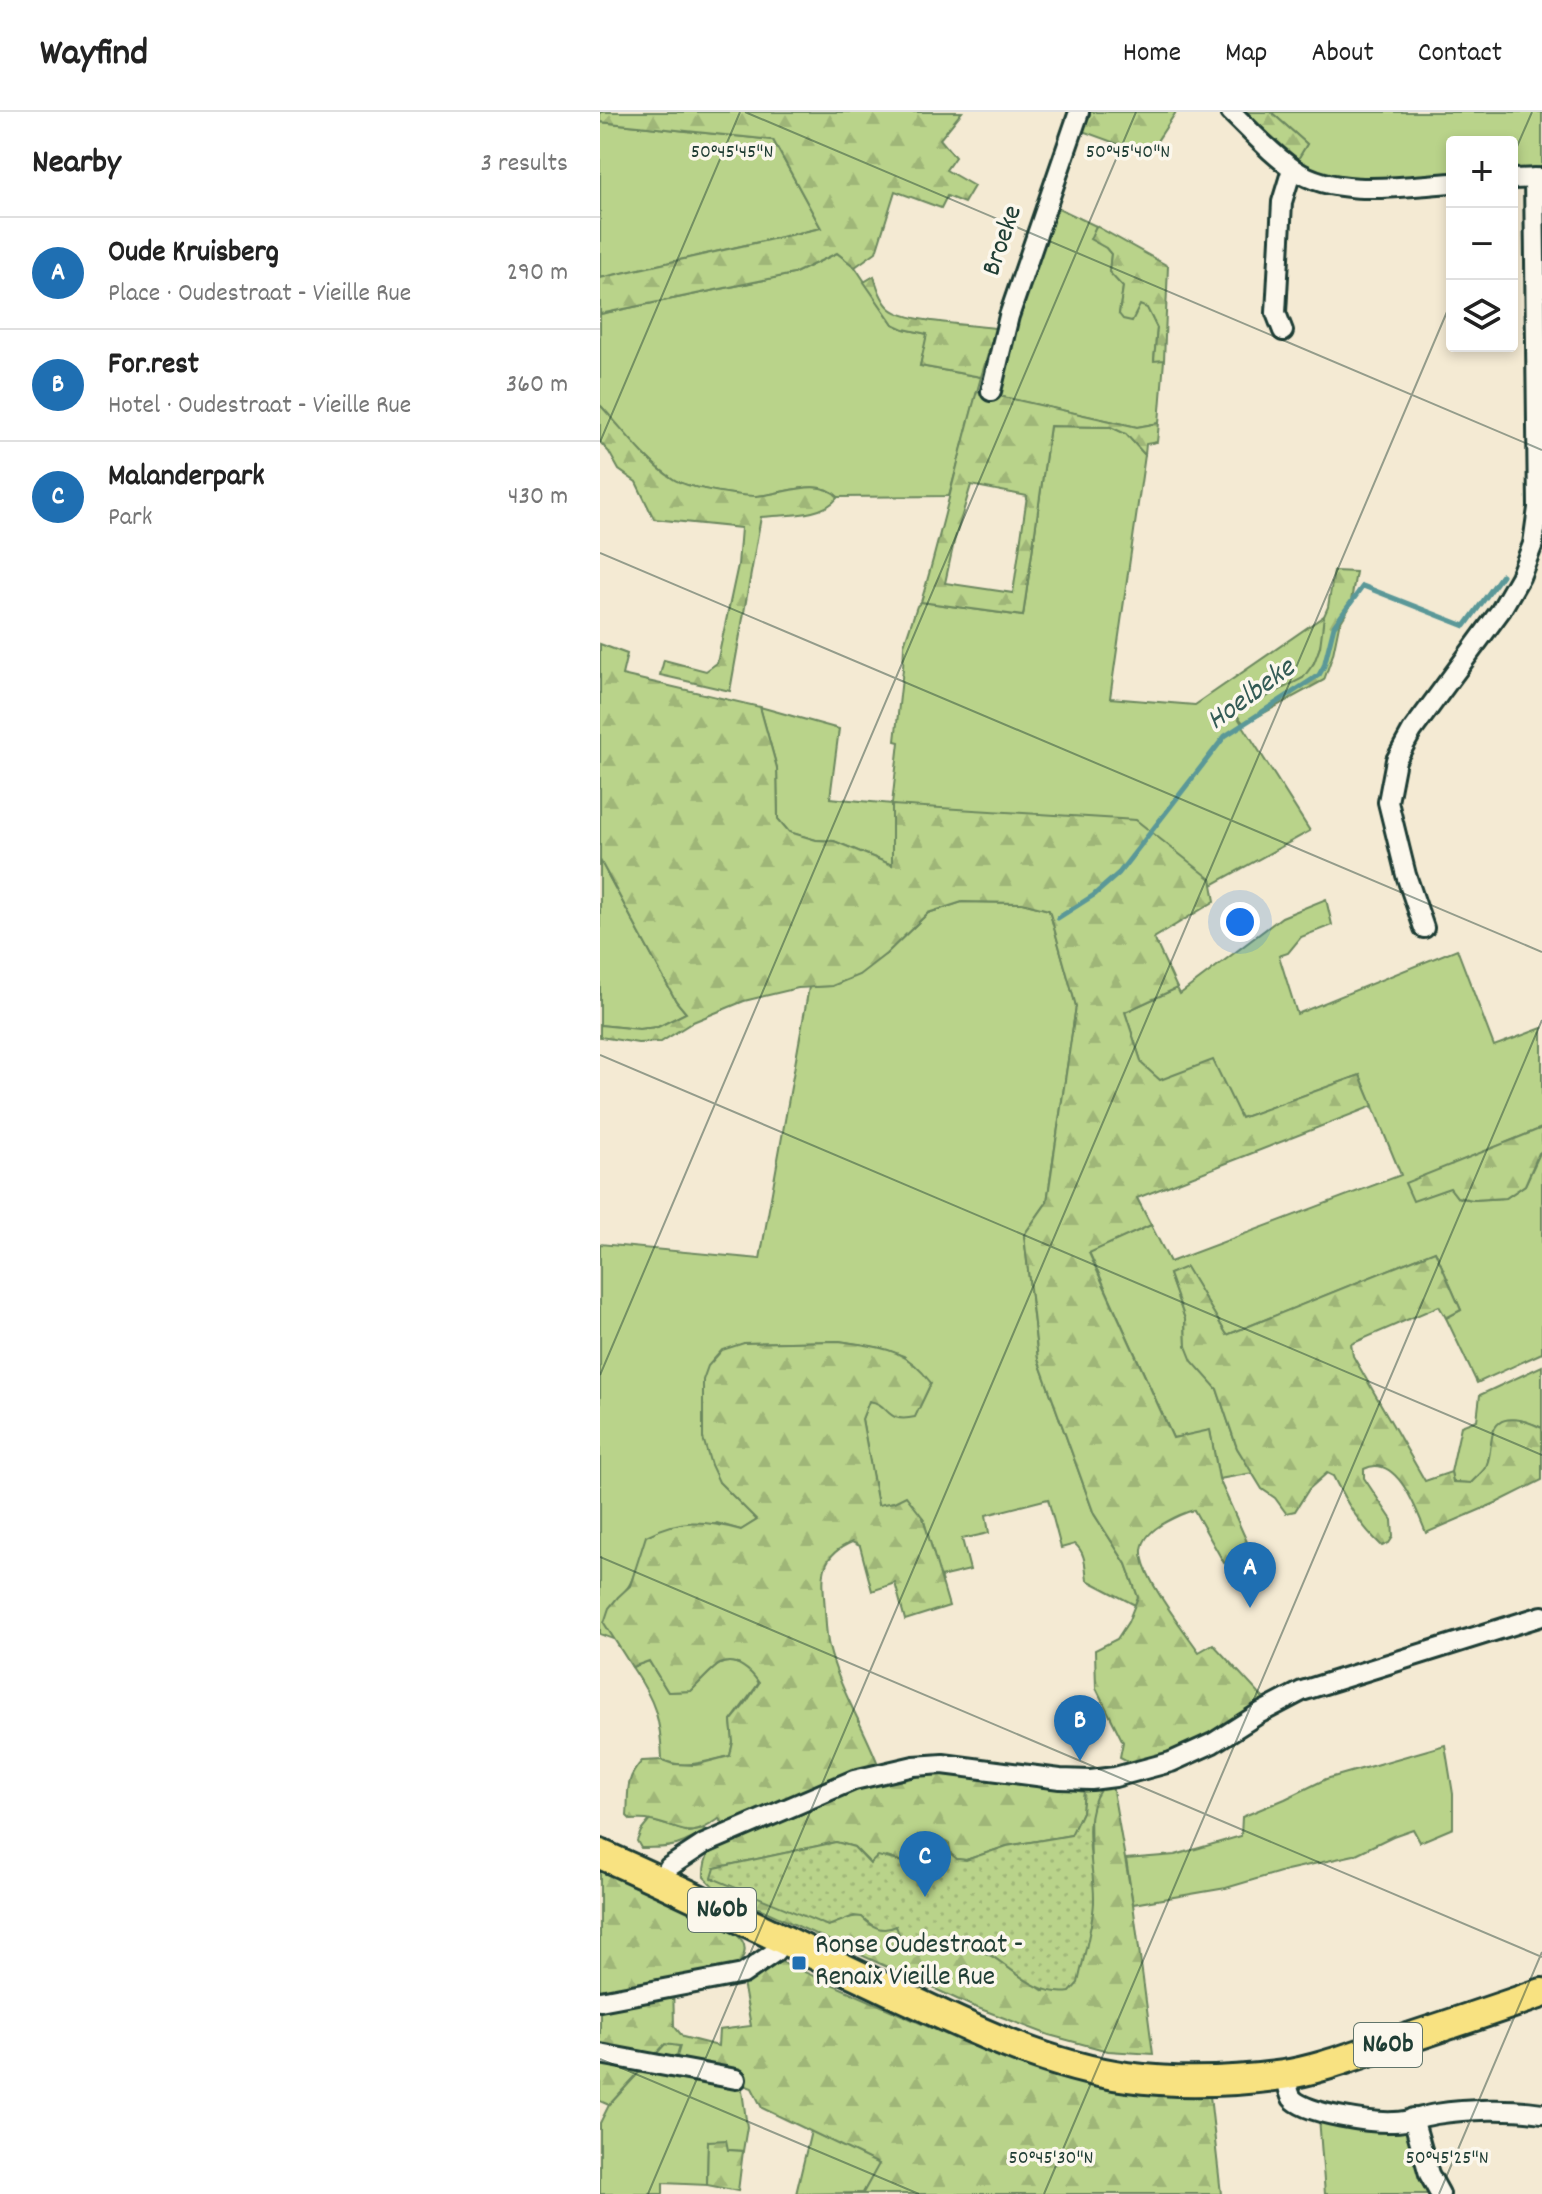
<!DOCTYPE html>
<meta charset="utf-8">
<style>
:root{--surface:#fff;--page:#f6f6f6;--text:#222;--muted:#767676;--line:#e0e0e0;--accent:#1f6fb2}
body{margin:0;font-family:Dekko,sans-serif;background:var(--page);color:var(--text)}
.controls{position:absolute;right:24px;top:24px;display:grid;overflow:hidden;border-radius:8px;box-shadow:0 4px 12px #0003}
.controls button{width:72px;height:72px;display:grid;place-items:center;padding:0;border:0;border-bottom:2px solid var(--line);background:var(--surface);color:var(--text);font:40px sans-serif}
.you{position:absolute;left:640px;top:810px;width:28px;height:28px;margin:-20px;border:6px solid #fff;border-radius:50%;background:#1a73e8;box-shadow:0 0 0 12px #1a73e833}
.badge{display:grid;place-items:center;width:52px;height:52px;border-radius:50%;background:var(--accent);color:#fff;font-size:26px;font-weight:700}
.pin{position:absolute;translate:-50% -66px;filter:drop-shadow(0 2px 4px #0008)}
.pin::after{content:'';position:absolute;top:42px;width:28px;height:24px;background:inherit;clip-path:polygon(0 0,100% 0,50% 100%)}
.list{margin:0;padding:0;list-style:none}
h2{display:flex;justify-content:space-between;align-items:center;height:104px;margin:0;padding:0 32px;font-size:34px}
h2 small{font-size:26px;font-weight:400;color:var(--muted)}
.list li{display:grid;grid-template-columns:52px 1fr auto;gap:24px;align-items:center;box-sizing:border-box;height:112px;padding:0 32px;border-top:2px solid var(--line)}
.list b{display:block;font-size:30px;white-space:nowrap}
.list p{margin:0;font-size:26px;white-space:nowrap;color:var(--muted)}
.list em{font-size:26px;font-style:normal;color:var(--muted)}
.icon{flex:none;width:44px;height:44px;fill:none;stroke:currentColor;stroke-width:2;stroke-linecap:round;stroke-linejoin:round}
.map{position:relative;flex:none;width:942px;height:2082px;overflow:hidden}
header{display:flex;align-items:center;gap:48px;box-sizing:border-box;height:112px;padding:0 40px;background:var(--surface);border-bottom:2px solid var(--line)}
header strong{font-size:38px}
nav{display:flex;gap:44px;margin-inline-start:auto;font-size:28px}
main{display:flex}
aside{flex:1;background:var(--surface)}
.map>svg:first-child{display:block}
.green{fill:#b9d38a;stroke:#6c885f;stroke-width:2}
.forest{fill:url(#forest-firs);stroke:#6c885f;stroke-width:2;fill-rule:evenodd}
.park{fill:url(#park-dots);stroke:#6c885f;stroke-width:2}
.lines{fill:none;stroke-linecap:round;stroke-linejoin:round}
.stream{stroke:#5a9898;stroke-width:5}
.minor-casing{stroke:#1f3d34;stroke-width:24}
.primary-casing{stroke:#1f3d34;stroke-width:34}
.minor{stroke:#fbf7ec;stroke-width:18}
.primary{stroke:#f8e281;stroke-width:28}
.ticks{fill:none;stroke:#1f3d34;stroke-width:2;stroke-opacity:0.45}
.poi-dot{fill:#1f6fb2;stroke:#fbf7ec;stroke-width:3}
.labels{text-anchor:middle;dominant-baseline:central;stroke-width:7;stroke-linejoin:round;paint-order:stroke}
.shield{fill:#fbf7ec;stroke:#61756b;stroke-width:2}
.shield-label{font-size:26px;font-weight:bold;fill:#1f3d34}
.street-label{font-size:28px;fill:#1f3d34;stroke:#fbf7ec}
.poi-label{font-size:28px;fill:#1f3d34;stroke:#fbf7ec;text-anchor:start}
.water-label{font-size:30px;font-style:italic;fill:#335b55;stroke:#fbf7ec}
.ticks-label{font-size:20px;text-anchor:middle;fill:#1f3d34;stroke:#fbf7ec;stroke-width:7;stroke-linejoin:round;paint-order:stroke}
</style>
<header>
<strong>Wayfind</strong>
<nav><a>Home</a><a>Map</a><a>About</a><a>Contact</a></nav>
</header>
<main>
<aside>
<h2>Nearby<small>3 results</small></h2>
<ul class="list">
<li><span class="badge">A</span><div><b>Oude Kruisberg</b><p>Place · Oudestraat - Vieille Rue</p></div><em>290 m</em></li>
<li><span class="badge">B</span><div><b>For.rest</b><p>Hotel · Oudestraat - Vieille Rue</p></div><em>360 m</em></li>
<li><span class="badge">C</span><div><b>Malanderpark</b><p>Park</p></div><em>430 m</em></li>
</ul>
</aside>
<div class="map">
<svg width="942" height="2082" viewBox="0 0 942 2082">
<defs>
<pattern id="forest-firs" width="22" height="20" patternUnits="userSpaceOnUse" patternTransform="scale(2)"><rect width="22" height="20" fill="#b9d38a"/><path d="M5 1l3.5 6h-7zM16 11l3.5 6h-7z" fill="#9fb678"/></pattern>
<pattern id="park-dots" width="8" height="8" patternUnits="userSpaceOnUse" patternTransform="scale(2)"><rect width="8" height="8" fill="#b9d38a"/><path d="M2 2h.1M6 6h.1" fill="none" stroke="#9fb678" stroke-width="1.8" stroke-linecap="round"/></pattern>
</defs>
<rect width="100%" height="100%" fill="#f4ead3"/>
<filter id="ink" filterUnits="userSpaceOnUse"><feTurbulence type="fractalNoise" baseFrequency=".0125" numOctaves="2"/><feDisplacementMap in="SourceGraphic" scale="16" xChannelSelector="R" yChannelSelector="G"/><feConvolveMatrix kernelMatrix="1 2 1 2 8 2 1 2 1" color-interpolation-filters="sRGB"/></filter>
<g filter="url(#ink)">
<g class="green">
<path d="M671,0H942V61L912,62V30H852V64L744,68L720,62L698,47L707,32Z"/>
<path d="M0,10L173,28L221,116L0,166Z"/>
<path d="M448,91L496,114L491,127L506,136L511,142L509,160L523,175L519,202L540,193L547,195L557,216L554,248H564L559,311L537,315L393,283Z"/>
<path d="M237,141L255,155L293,212L304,217L328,222L320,254L381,265L349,384L238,385C219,364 182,383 156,384C140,384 86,376 73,367C46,350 21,316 0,293V202L193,162Z"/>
<path d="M450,314L511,315L526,322L545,343L510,586L595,593L724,504C724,524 719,549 704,565C694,575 651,593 635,601L710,719L612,773L611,767L292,693V753L234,729L216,728L189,720L178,707L177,656L160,595L239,617L230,686L292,692L299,630L295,629L303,557L304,533L317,494L321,490L423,504Z"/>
<path d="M0,748L76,889L86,901L58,915L39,917L0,913Z"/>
<path d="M726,787L732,813L701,825L688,841L679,844L697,902L857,837L894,934L942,916V1016L805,1072L850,1076L857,1085L873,1088L906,1086L925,1073L940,1041L942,1039V1241L877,1271L846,1206L861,1198L835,1139L627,1223L586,1156L569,1162L585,1207L586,1234L617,1277L637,1336L653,1361L619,1367L610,1319L573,1326L489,1140L551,1113L570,1150L801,1063L760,963L641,1006L560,969L542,952L525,900L577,876L580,882L682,805Z"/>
<path d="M362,790L422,791L449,798L476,894L447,1090L424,1123L438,1247L494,1402L526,1452L538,1485L535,1493L487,1468C485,1455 486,1441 475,1432L461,1436L448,1387L386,1403L389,1421L362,1427L370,1458L340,1465L323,1406L294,1390L278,1394L262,1307L269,1289L277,1290L315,1304L331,1271L304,1244L281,1236L239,1229L144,1231L119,1370L157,1408L141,1418L117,1411L36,1456C34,1462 32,1470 28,1475C16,1491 12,1489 5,1510L16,1528L0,1522V1132L160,1147L209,875L232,874L286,842L328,801Z"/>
<path d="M942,1254V1316C920,1306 914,1304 894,1317L887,1355L871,1371L853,1370L851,1360L861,1314L877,1308L880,1283Z"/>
<path d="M49,1549L68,1580L91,1579C98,1572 113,1555 120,1552C137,1545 152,1559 159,1571L131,1609L133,1630L130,1644C106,1649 85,1658 62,1648C61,1607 55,1589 32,1555Z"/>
<path d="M845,1633L853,1682V1716L820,1730L813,1717L793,1724L754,1743L687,1758L626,1776L533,1792L526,1747L575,1743L641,1724L642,1705L685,1687L726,1667Z"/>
<path d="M50,1708L89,1720L105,1717L101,1724C93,1725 89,1728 82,1731C69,1737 54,1735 41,1736L37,1729L41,1719Z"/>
<path d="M65,1932L80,1934L141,1971L147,2015L143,2039L127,2038L108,2029L107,2073L63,2071V2082H0V2011L9,1993Z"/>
<path d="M719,2005L806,2014L834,2082H725Z"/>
<path d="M211,2019L280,2052L263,2081L196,2082Z"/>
</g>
<g class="forest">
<path d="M0,0H362L340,27L355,45L346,58L374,74L364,91L347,84L341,96L295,79L276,140L255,155L237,141L193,162L0,202V166L221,116L173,28L0,10Z"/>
<path d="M482,0H576L548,43L474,16Z"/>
<path d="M643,0H671L707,32L698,47Z"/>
<path d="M496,114L568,154L564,248L554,249L557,216L547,196L540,193L532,209L523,207L519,202L523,175L509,160L511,142L506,136L490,127Z"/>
<path d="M274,164C277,175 282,190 291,197C307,210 373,213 396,216L381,265L320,254L327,222L304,217L293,212L264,170Z"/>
<path d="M377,279L537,315L559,311L557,330L546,332L545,343L526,322L511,315L450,314L423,504L321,490C342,420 357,349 377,279ZM371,373L427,384L413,481L345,471L354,430Z"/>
<path d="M0,293C22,316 46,350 73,367C86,376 140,384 156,384C182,383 219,364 238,385C223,406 184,402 161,405L130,579L60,563L64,548L106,559L117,551L138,453L141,416L54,407L36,370L19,358L9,340L0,330Z"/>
<path d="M734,459L756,460L750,495L739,513L733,542L724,568L644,612L635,601L703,566L714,551L720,535L724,504L728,495Z"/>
<path d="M0,532L27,542L22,563L160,595L177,656L178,707L189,720L216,728L234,729L292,753V693L536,708L611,767L615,789L554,826L577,876L525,900L542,952L560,968L613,948L641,1006L760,963L773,994L537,1086L551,1113L489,1141L573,1326L610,1318L619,1367L652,1441L624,1451L594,1398C583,1401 575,1405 566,1410C555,1416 543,1425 542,1438C540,1463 584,1518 599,1540L613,1532L665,1588C645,1620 569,1643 533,1652L520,1645L523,1630L496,1576L495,1538L517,1527L528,1510L538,1485L526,1452L494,1402L438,1247L424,1123L447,1090L476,894L449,798L422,791L362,790L328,801L286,842L259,863L232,874L198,876L144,889L93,910L61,930L38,931L0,925V913L39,917L58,915L86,901L76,889L0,748Z"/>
<path d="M942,1016V1039L939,1041L925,1073L906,1086L873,1088L857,1085L850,1076L813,1089L805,1071Z"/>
<path d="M835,1139L861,1198L846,1206L839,1194L751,1232L753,1244L825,1369L851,1360L853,1370L871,1371C876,1365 885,1359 887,1352C891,1342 890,1331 893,1321C899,1298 927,1309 942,1316V1368L898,1390L826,1421C817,1399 797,1340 764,1357V1366L792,1408L793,1425L789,1431L782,1434C759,1412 747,1392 733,1364L727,1361L709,1377L695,1399L686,1401L675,1386L662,1377L637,1336L617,1277L592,1249L586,1234L585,1207L569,1162L586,1155L627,1223Z"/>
<path d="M239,1229C281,1236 304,1234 331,1271L315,1305C284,1312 291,1292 269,1289L262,1307L278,1393L294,1390L306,1384L323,1406L349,1494L305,1508L295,1471L272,1479L260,1434L252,1430C217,1445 223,1466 225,1498C226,1511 226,1523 229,1535C240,1580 267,1619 282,1663L338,1661L418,1668L484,1680L482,1700L472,1723L407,1734L366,1748L357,1747L318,1723L312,1746L306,1751L287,1745L271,1752L254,1735L236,1730L115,1756L228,1814C236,1811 245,1806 253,1805C275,1800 312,1823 331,1834C371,1820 412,1858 444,1879L494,1790L491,1759L490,1698L493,1687L500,1678L512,1673L533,1792L553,1942L508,1939L449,1923L370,1893L115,1776L104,1765C103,1740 114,1735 132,1720L119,1707C86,1730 84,1715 51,1709C45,1707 38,1708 31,1708L27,1704C29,1681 24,1668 42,1649L62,1648L73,1652L95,1653L130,1644L133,1630L131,1609L146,1591L159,1571C151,1559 136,1545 120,1552C113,1555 98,1573 91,1579L68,1580L49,1549L32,1555L4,1511L9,1496L18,1485L30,1474L46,1424C81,1406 104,1408 141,1418L157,1408L119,1370L111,1353L103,1326V1268L108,1254L122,1238L144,1231Z"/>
<path d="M0,1755L123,1814C139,1823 153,1832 139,1852L73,1869L74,1914L83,1925L118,1934L119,1918L151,1914L142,1865L182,1850L365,1931L467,1968L546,1980L610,1984L621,2082H244L263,2081L279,2052L162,1996L152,1976L76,1948L80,1934L65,1932L9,1993L0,1989Z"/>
<path d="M126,2028L128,2038L143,2039L138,2079L107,2073L108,2029Z"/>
</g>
<path class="park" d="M500,1678C479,1709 495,1755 494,1790C493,1813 483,1847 478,1871L470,1880C429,1886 403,1842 366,1831C347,1826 330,1834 311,1837L300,1825L296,1814C282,1821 272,1815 262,1805L254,1804L228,1814L112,1766L115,1756L236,1730L254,1735L270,1752L278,1744L306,1751L312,1746L318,1723L339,1726L349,1732L351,1742L357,1747L366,1748L407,1734L471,1723L482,1700L484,1680Z"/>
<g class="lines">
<path class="stream" d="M458,806L494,783L519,761L625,624L719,563L724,554L734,514L763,474L865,514L902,463"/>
<g class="minor-casing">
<g id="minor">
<path d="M631,0C651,19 672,43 695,58C736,86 804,74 852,71"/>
<path d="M912,67L942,66"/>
<path d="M683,219L676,201L682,90L692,57"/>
<path d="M391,279L409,204L479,0"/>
<path d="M824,816L806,763L788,690L796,648L812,619L901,498L920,465L933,432L938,396L934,66"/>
<path d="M61,1769L69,1755L104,1732L254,1668L314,1654L343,1652L460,1667L491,1668L515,1665L571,1650L613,1631L660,1601L702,1579L942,1504"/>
<path d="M0,1889L143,1862L175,1840L184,1828"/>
<path d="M0,1942L136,1967"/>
<path d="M686,1962C687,1969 688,1980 692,1986C704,2002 774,2011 794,2010C808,2010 823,2004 836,2002C868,1997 910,1996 942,2001"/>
<path d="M813,2006L829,2062L840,2082"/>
</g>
</g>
<g class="primary-casing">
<path id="primary" d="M0,1742C98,1785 193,1833 289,1878C366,1914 442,1953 527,1965C579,1972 631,1970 683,1963C718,1958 753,1944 787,1933C839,1916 890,1899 942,1881"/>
</g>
<use href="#minor" class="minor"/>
<use href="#primary" class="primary"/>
</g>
</g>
<path class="ticks" d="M145,0L942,338M912,46L932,0M0,330L140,0M0,441L942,840M0,943L942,1343M0,1263L536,0M0,1445L942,1845M0,1947L319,2082M48,2082L852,188M444,2082L942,908M839,2082L942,1840"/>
<rect class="poi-dot" x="191" y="1843" width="16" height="16" rx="4"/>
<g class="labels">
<g class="shield">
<rect x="88" y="1776" width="68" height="44" rx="6"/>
<rect x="754" y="1911" width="68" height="44" rx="6"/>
</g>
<g class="shield-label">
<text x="122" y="1798">N60b</text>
<text x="788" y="1933">N60b</text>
</g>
<g class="street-label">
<text transform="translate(404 129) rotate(-71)">Broeke</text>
</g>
<g class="poi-label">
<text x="215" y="1835">Ronse Oudestraat -<tspan x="215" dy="32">Renaix Vieille Rue</tspan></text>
</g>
<g class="water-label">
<text transform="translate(652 584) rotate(-36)">Hoelbeke</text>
</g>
</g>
<g class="ticks-label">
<text x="528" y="45">50°45'40"N</text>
<text x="132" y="45">50°45'45"N</text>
<text x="451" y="2051">50°45'30"N</text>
<text x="847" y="2051">50°45'25"N</text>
</g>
</svg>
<div class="controls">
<button>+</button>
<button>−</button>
<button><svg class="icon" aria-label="layers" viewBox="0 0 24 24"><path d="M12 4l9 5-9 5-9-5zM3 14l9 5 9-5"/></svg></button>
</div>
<div class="you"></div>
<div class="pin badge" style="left:650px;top:1496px">A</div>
<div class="pin badge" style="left:480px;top:1649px">B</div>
<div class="pin badge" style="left:325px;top:1785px">C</div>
</div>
</main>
